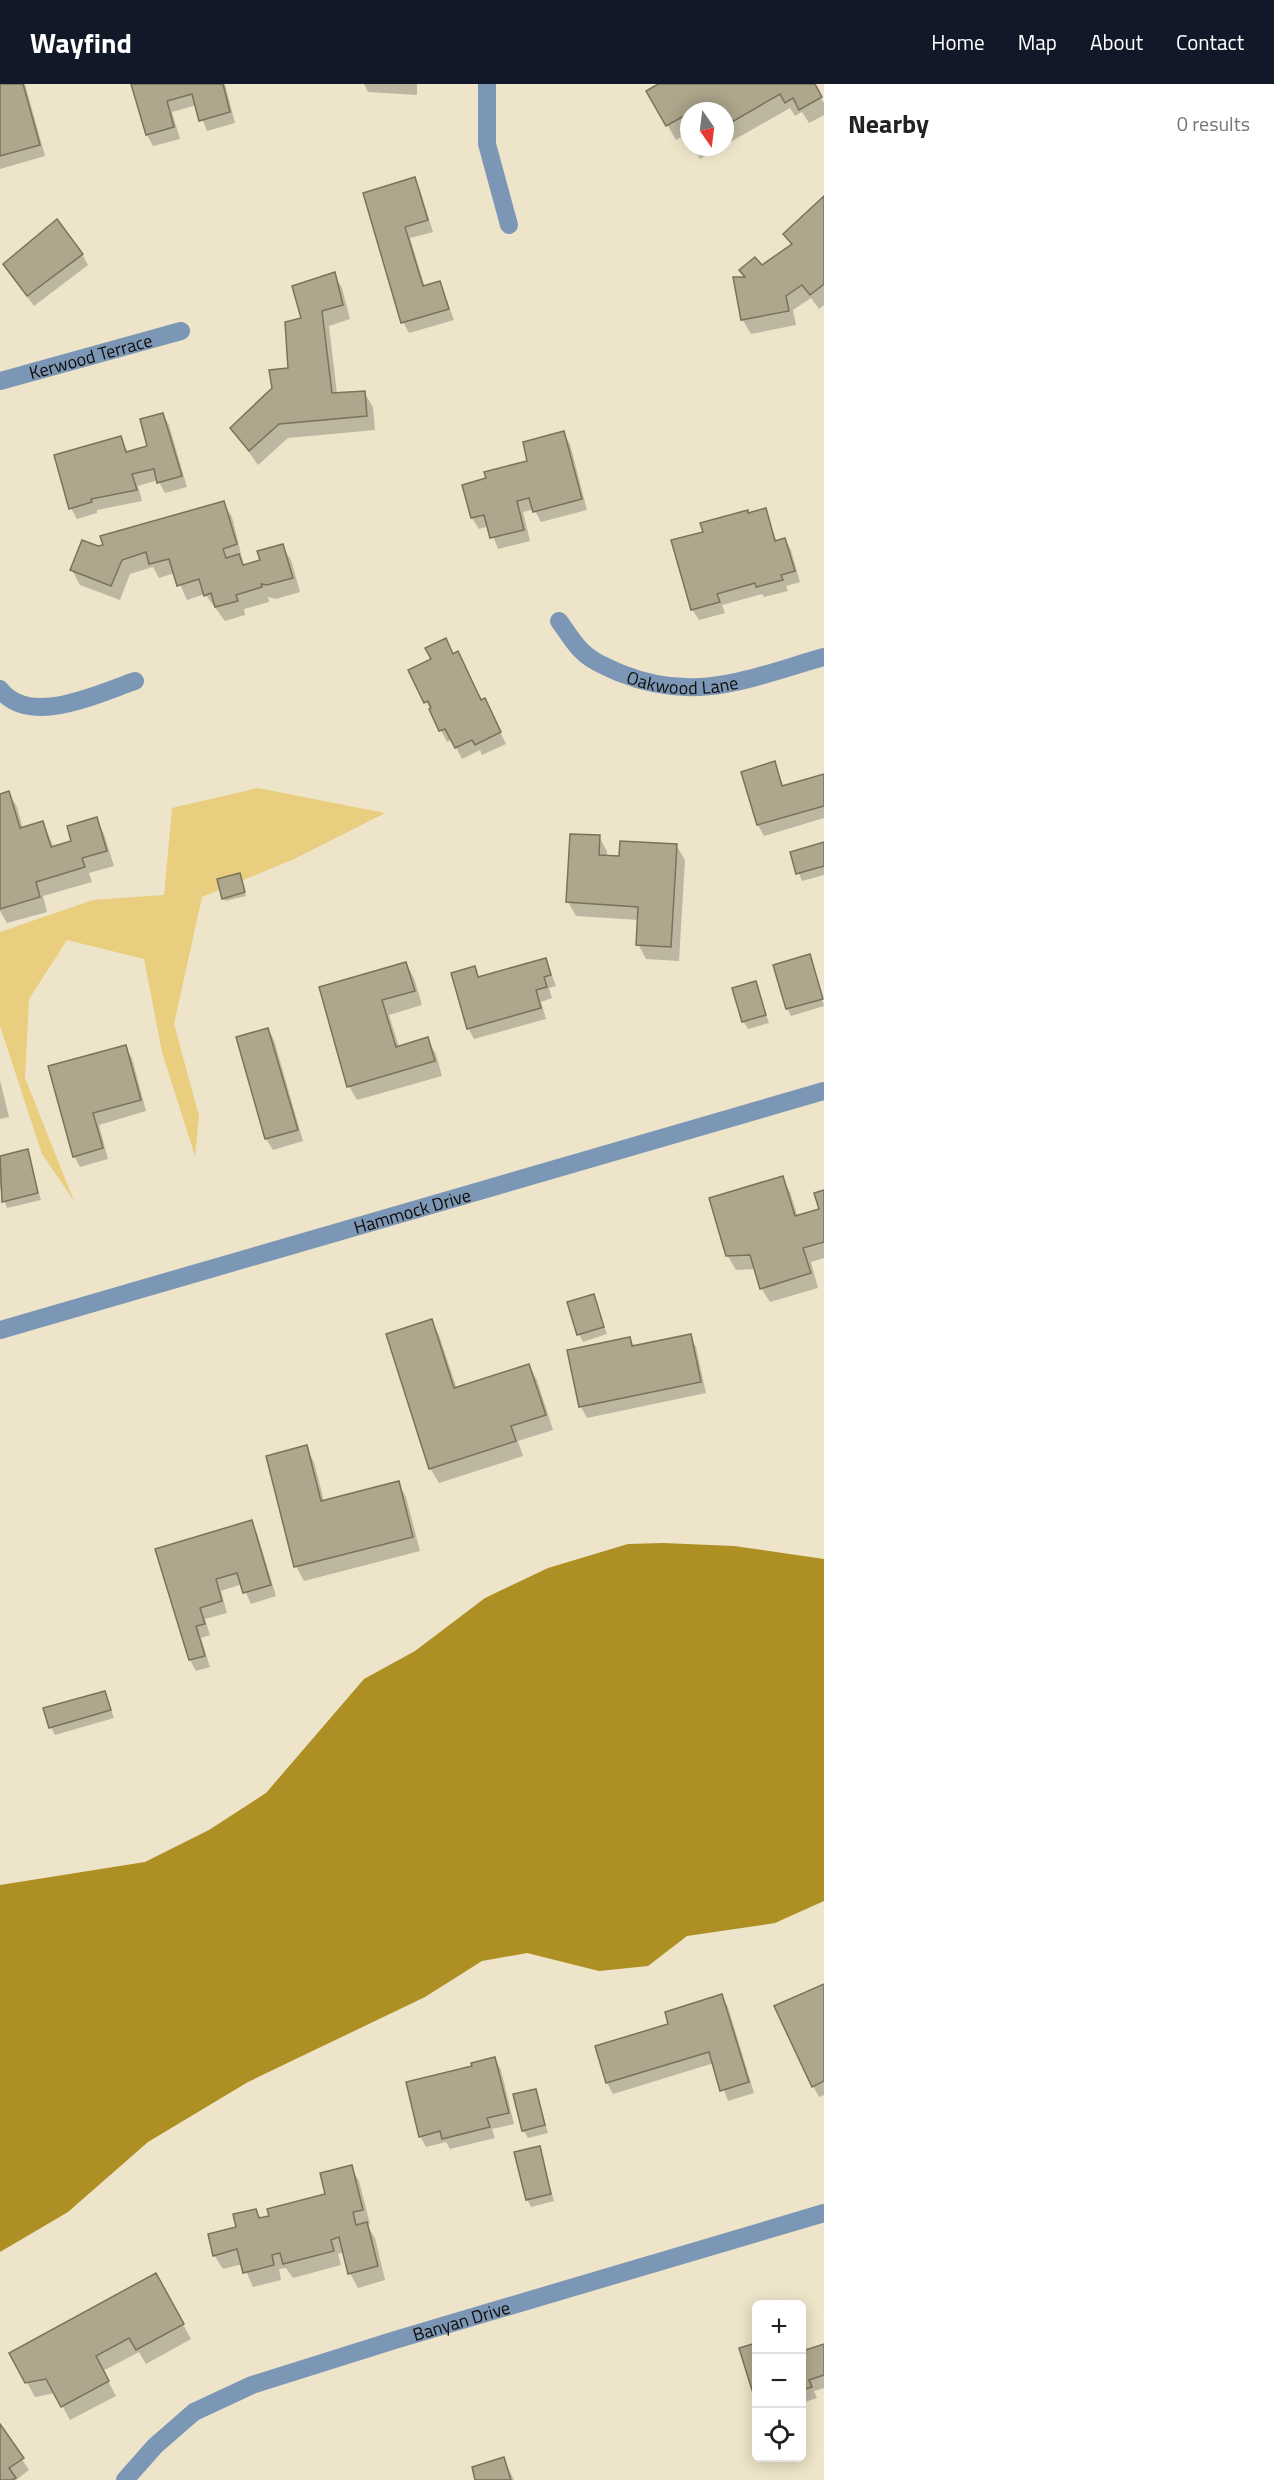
<!DOCTYPE html>
<meta charset="utf-8">
<style>
:root{--surface:#fff;--page:#f2f2f2;--text:#222;--muted:#767676;--line:#e0e0e0;--accent:#111827}
body{margin:0;font-family:"Titillium Web",sans-serif;background:var(--page);color:var(--text)}
.controls{position:absolute;right:18px;bottom:18px;display:grid;overflow:hidden;border-radius:9px;box-shadow:0 3px 15px #0003}
.controls button{width:54px;height:54px;display:grid;place-items:center;padding:0;border:0;border-bottom:2px solid var(--line);background:var(--surface);color:var(--text);font:30px sans-serif}
.compass{position:absolute;left:680px;top:18px;width:54px;height:54px;border-radius:50%;background:var(--surface);box-shadow:0 3px 15px #0003;rotate:166deg}
.list{margin:0;padding:0;list-style:none}
h2{display:flex;justify-content:space-between;align-items:center;height:78px;margin:0;padding:0 24px;font-size:26px}
h2 small{font-size:20px;font-weight:400;color:var(--muted)}
.icon{flex:none;width:33px;height:33px;fill:none;stroke:currentColor;stroke-width:2;stroke-linecap:round;stroke-linejoin:round}
.map{position:relative;flex:none;width:824px;height:2396px;overflow:hidden}
header{display:flex;align-items:center;gap:36px;box-sizing:border-box;height:84px;padding:0 30px;background:var(--accent);color:#fff}
header strong{font-size:28px}
nav{display:flex;gap:33px;margin-inline-start:auto;font-size:21px}
main{display:flex}
aside{flex:1;background:var(--surface)}
.map>svg:first-child{display:block}
.green{fill:#e8ce7e}
.water{fill:#ae8f23}
.shadow{fill:#0003}
.building{fill:#afa78d;stroke:#7a725a;stroke-width:1.5}
.lines{fill:none;stroke-linecap:round;stroke-linejoin:round}
.street{stroke:#7c96b6;stroke-width:18}
.labels{text-anchor:middle;dominant-baseline:central;stroke-width:4.5;stroke-linejoin:round;paint-order:stroke}
.street-label{font-size:18px;fill:#110d05;stroke:#fff}
</style>
<header>
<strong>Wayfind</strong>
<nav><a>Home</a><a>Map</a><a>About</a><a>Contact</a></nav>
</header>
<main>
<div class="map">
<svg width="824" height="2396" viewBox="0 0 824 2396">
<rect width="100%" height="100%" fill="#ede4c9"/>
<path class="green" d="M258,704L385,729L294,775L202,813L174,940L199,1032L195,1072L162,968L144,875L67,856L29,915L25,994L74,1117L42,1070L0,942V848L93,816L164,811L172,724Z"/>
<path class="water" d="M663,1459L734,1462L824,1475V1817L775,1839L687,1852L648,1882L599,1887L527,1869L482,1877L425,1913L248,1998L148,2058L68,2128L0,2168V1801L145,1778L209,1746L266,1709L364,1595L415,1567L485,1514L548,1484L628,1460Z"/>
<g class="shadow">
<path d="M0,0H25L45,72L0,85Z"/>
<path d="M133,0H225L235,39L207,47L197,21L172,28L180,55L153,62L147,51Z"/>
<path d="M364,0H417V11L368,8Z"/>
<path d="M661,0H813L824,19V31L809,39L802,28L795,32L790,24L725,61V27H689V56L686,50L676,56L648,7Z"/>
<path d="M693,63H722L700,75Z"/>
<path d="M414,95L420,106L433,148L410,154L425,203L440,198L454,236L409,249L403,238L365,110Z"/>
<path d="M824,114V221L819,225L811,214L793,226L796,241L751,250L742,235L746,195L792,162L785,151Z"/>
<path d="M82,170L88,181L34,222L11,191Z"/>
<path d="M334,190L342,204L350,235L329,242L337,310L364,308L373,323L375,346L288,354L258,381L232,344L273,305L289,285Z"/>
<path d="M163,330L169,341L187,403L165,409L158,396L138,402L142,417L97,426V429L77,435L71,424L121,354L128,369L149,363Z"/>
<path d="M563,349L570,360L587,426L541,438L534,425L523,428L530,457L498,465L489,442L479,445L472,434L464,402L488,395L529,378Z"/>
<path d="M223,418L232,433L244,482L261,477L282,462L291,476L300,508L276,515L268,513L269,518L244,525L245,531L225,537L205,510L187,516L175,489L159,494L153,483L130,490L120,516L80,501L72,486L98,464Z"/>
<path d="M765,426L777,458L785,455L791,466L800,498L786,502L788,507L764,513L762,510L722,521L725,529L699,536L692,525L705,449Z"/>
<path d="M453,571L490,627L506,660L482,671L480,666L462,675L452,655L447,658L410,586Z"/>
<path d="M774,679L784,703L824,691V734L764,752L758,741L743,689Z"/>
<path d="M9,709L17,723L23,745L43,739L54,764L73,758L96,735L104,750L114,782L89,789L92,798L43,812L47,828L7,839L0,827V712Z"/>
<path d="M599,753L607,767V773L620,774L676,761L685,776L679,877L646,875L638,860L639,836L576,832L568,818Z"/>
<path d="M824,759V791L802,797L791,769Z"/>
<path d="M240,791L246,812L225,817L224,814Z"/>
<path d="M810,872L824,922L791,932L787,924Z"/>
<path d="M546,876L556,902L549,904L552,914L541,918L546,935L474,955L468,944L474,884L480,894Z"/>
<path d="M406,879L414,894L422,921L389,931L399,963L427,955L436,970L442,992L357,1016L349,1002L321,904Z"/>
<path d="M755,899L769,939L748,945L743,937Z"/>
<path d="M268,945L274,956L303,1057L273,1066L266,1055L238,954Z"/>
<path d="M125,963L132,974L146,1027L99,1041L108,1075L80,1083L74,1072L50,983Z"/>
<path d="M0,996L9,1033L0,1035Z"/>
<path d="M27,1067L41,1116L7,1124L0,1104V1073Z"/>
<path d="M782,1094L790,1108L798,1133L821,1126L824,1107V1174L811,1178L818,1204L770,1218L761,1204L756,1185L736,1186L727,1171Z"/>
<path d="M593,1212L607,1250L583,1258L579,1250Z"/>
<path d="M431,1237L439,1251L457,1305L529,1282L537,1296L553,1346L518,1357L523,1372L439,1399L430,1384Z"/>
<path d="M690,1252L696,1263L706,1309L587,1334L581,1323L569,1267L630,1255L635,1263Z"/>
<path d="M306,1363L314,1378L324,1417L398,1399L406,1413L420,1467L304,1497L296,1482Z"/>
<path d="M251,1438L257,1449L276,1512L251,1520L242,1500L221,1507L227,1529L205,1535L210,1551L201,1554L210,1583L196,1587L190,1576L157,1466Z"/>
<path d="M105,1608L114,1634L55,1651L51,1643Z"/>
<path d="M824,1901V2011L819,2013L813,2002Z"/>
<path d="M722,1912L728,1923L754,2009L728,2017L714,1979L613,2010L607,1999L670,1941Z"/>
<path d="M495,1975L501,1986L514,2040L492,2045L495,2054L450,2065L446,2058L426,2063L420,2052L474,1983Z"/>
<path d="M536,2006L548,2049L528,2054L523,2046Z"/>
<path d="M539,2064L554,2117L531,2123L527,2115Z"/>
<path d="M351,2083L359,2097L370,2140L367,2141L375,2154L385,2196L358,2204L350,2189L344,2168L338,2170L341,2181L293,2194L286,2184L279,2185L281,2196L253,2203L243,2180L223,2185L214,2171L256,2126L261,2135L327,2111Z"/>
<path d="M164,2205L191,2255L146,2280L139,2268L103,2287L116,2312L70,2336L55,2309L35,2313L11,2269Z"/>
<path d="M756,2260V2314L741,2265Z"/>
<path d="M824,2261V2304L814,2307L817,2314L802,2319V2268Z"/>
<path d="M0,2342L29,2386L16,2396H0Z"/>
<path d="M503,2374L514,2396H477Z"/>
</g>
<g class="building">
<path d="M0,0H23L40,61L0,72Z"/>
<path d="M131,0H223L230,28L199,37L192,10L167,17L174,43L146,51Z"/>
<path d="M658,0H815L822,13L799,26L793,14L785,19L780,10L725,42V27H693L666,42L646,7Z"/>
<path d="M415,93L428,136L405,143L423,202L440,197L449,225L401,239L363,109Z"/>
<path d="M824,112V200L810,211L802,201L786,212L789,227L741,236L733,193H745L739,186L755,173L762,181L792,160L783,150Z"/>
<path d="M57,135L83,170L27,212L3,180Z"/>
<path d="M335,188L343,221L322,227L332,309L365,307L367,332L279,340L249,367L230,344L272,304L269,286L288,284L285,238L301,234L292,202Z"/>
<path d="M163,329L182,392L157,399L154,385L132,390L137,406L91,415L92,418L69,425L54,371L121,352L126,368L147,362L140,335Z"/>
<path d="M564,347L582,415L533,428L529,414L517,417L524,446L490,454L484,431L471,434L462,401L486,394L484,388L527,377L523,358Z"/>
<path d="M224,417L237,460L223,465L226,474L239,470L243,481L260,476L257,467L283,460L293,494L267,501L261,500L262,503L236,511L238,517L215,523L211,509L204,512L199,495L177,502L169,475L149,480L146,468L122,476L111,502L70,486L82,456L98,462L103,461L100,452Z"/>
<path d="M766,424L775,457L785,454L795,487L781,491L783,496L756,503L755,499L717,510L720,518L691,526L671,456L703,448L700,439L748,426V429Z"/>
<path d="M446,554L453,570L458,567L481,616L485,614L501,648L475,661L472,656L455,664L445,645L439,647L429,625L431,624L428,617L424,619L408,586L431,575L425,564Z"/>
<path d="M775,677L782,702L824,690V722L757,741L741,688Z"/>
<path d="M9,707L20,744L43,737L51,763L71,757L67,742L97,733L107,767L82,774L85,783L36,798L40,813L0,825V710Z"/>
<path d="M570,750L600,751L599,771L619,772L620,757L677,760L671,863L636,861L638,823L566,818Z"/>
<path d="M824,758V782L796,790L790,768Z"/>
<path d="M240,789L245,808L222,815L217,795Z"/>
<path d="M810,870L823,915L786,925L773,881Z"/>
<path d="M546,874L551,891L544,893L547,903L536,906L541,924L467,945L451,889L475,882L478,893Z"/>
<path d="M406,878L415,907L382,916L396,963L428,953L435,977L347,1003L319,903Z"/>
<path d="M756,897L766,931L742,938L732,904Z"/>
<path d="M268,944L298,1046L265,1055L236,953Z"/>
<path d="M126,961L141,1016L93,1029L103,1064L73,1073L48,982Z"/>
<path d="M28,1065L38,1109L2,1118L0,1072Z"/>
<path d="M783,1092L795,1132L819,1125L814,1109L824,1106V1158L803,1164L811,1189L760,1205L750,1171L726,1172L709,1114Z"/>
<path d="M594,1210L604,1243L577,1251L567,1218Z"/>
<path d="M432,1235L454,1304L529,1280L546,1331L511,1342L516,1357L429,1385L386,1250Z"/>
<path d="M691,1250L701,1298L579,1323L567,1266L630,1253L632,1262Z"/>
<path d="M307,1361L321,1417L399,1397L413,1453L294,1483L266,1372Z"/>
<path d="M252,1436L271,1501L243,1509L237,1489L216,1495L222,1517L200,1524L205,1540L196,1542L205,1572L189,1576L155,1465Z"/>
<path d="M105,1607L111,1626L49,1644L43,1624Z"/>
<path d="M824,1900V1997L812,2003L774,1922Z"/>
<path d="M722,1910L749,1998L720,2007L709,1968L606,1999L595,1962L668,1940L665,1928Z"/>
<path d="M495,1973L509,2029L487,2034L490,2043L442,2055L440,2047L419,2053L406,1998L472,1982L471,1979Z"/>
<path d="M536,2005L545,2041L522,2047L513,2010Z"/>
<path d="M540,2062L551,2110L526,2116L514,2068Z"/>
<path d="M352,2081L363,2126L353,2128L356,2141L367,2138L378,2182L348,2190L339,2153L331,2156L334,2167L283,2180L280,2169L272,2171L274,2181L243,2189L237,2165L213,2172L208,2150L236,2143L233,2130L256,2125L259,2134L269,2132L267,2125L325,2110L320,2089Z"/>
<path d="M156,2189L184,2240L136,2266L129,2254L96,2272L109,2297L61,2323L46,2295L25,2299L9,2269Z"/>
<path d="M756,2259V2319L739,2264Z"/>
<path d="M824,2260V2291L809,2296L812,2303L802,2306V2267Z"/>
<path d="M0,2340L24,2374L9,2384L16,2394L12,2396H0Z"/>
<path d="M504,2373L511,2396H475L472,2383Z"/>
</g>
<g class="lines">
<g class="street">
<path d="M487,0V60L509,141"/>
<path id="s1" d="M0,297L181,247"/>
<path id="s2" d="M559,537C565,545 571,555 578,563C589,576 604,582 620,589C696,620 750,594 824,573"/>
<path d="M0,605C29,644 99,609 135,597"/>
<path id="s3" d="M0,1246L824,1007"/>
<path id="s4" d="M125,2396L155,2362L194,2328L252,2301L395,2256L824,2129"/>
</g>
</g>
<g class="labels">
<g class="street-label">
<text stroke="none"><textPath href="#s1" startOffset="94">Kerwood Terrace</textPath></text>
<text stroke="none"><textPath href="#s2" startOffset="146">Oakwood Lane</textPath></text>
<text stroke="none"><textPath href="#s3" startOffset="429">Hammock Drive</textPath></text>
<text stroke="none"><textPath href="#s4" startOffset="380">Banyan Drive</textPath></text>
</g>
</g>
</svg>
<div class="controls">
<button>+</button>
<button>−</button>
<button><svg class="icon" aria-label="locate" viewBox="0 0 24 24"><circle cx="12" cy="12" r="6"/><path d="M12 2v4M12 18v4M2 12h4M18 12h4"/></svg></button>
</div>
<svg class="compass" viewBox="-18 -18 36 36"><path d="M0-13l5 13h-10z" fill="#e53935"/><path d="M0 13l5-13h-10z" fill="#767676"/></svg>
</div>
<aside>
<h2>Nearby<small>0 results</small></h2>
<ul class="list">
</ul>
</aside>
</main>
